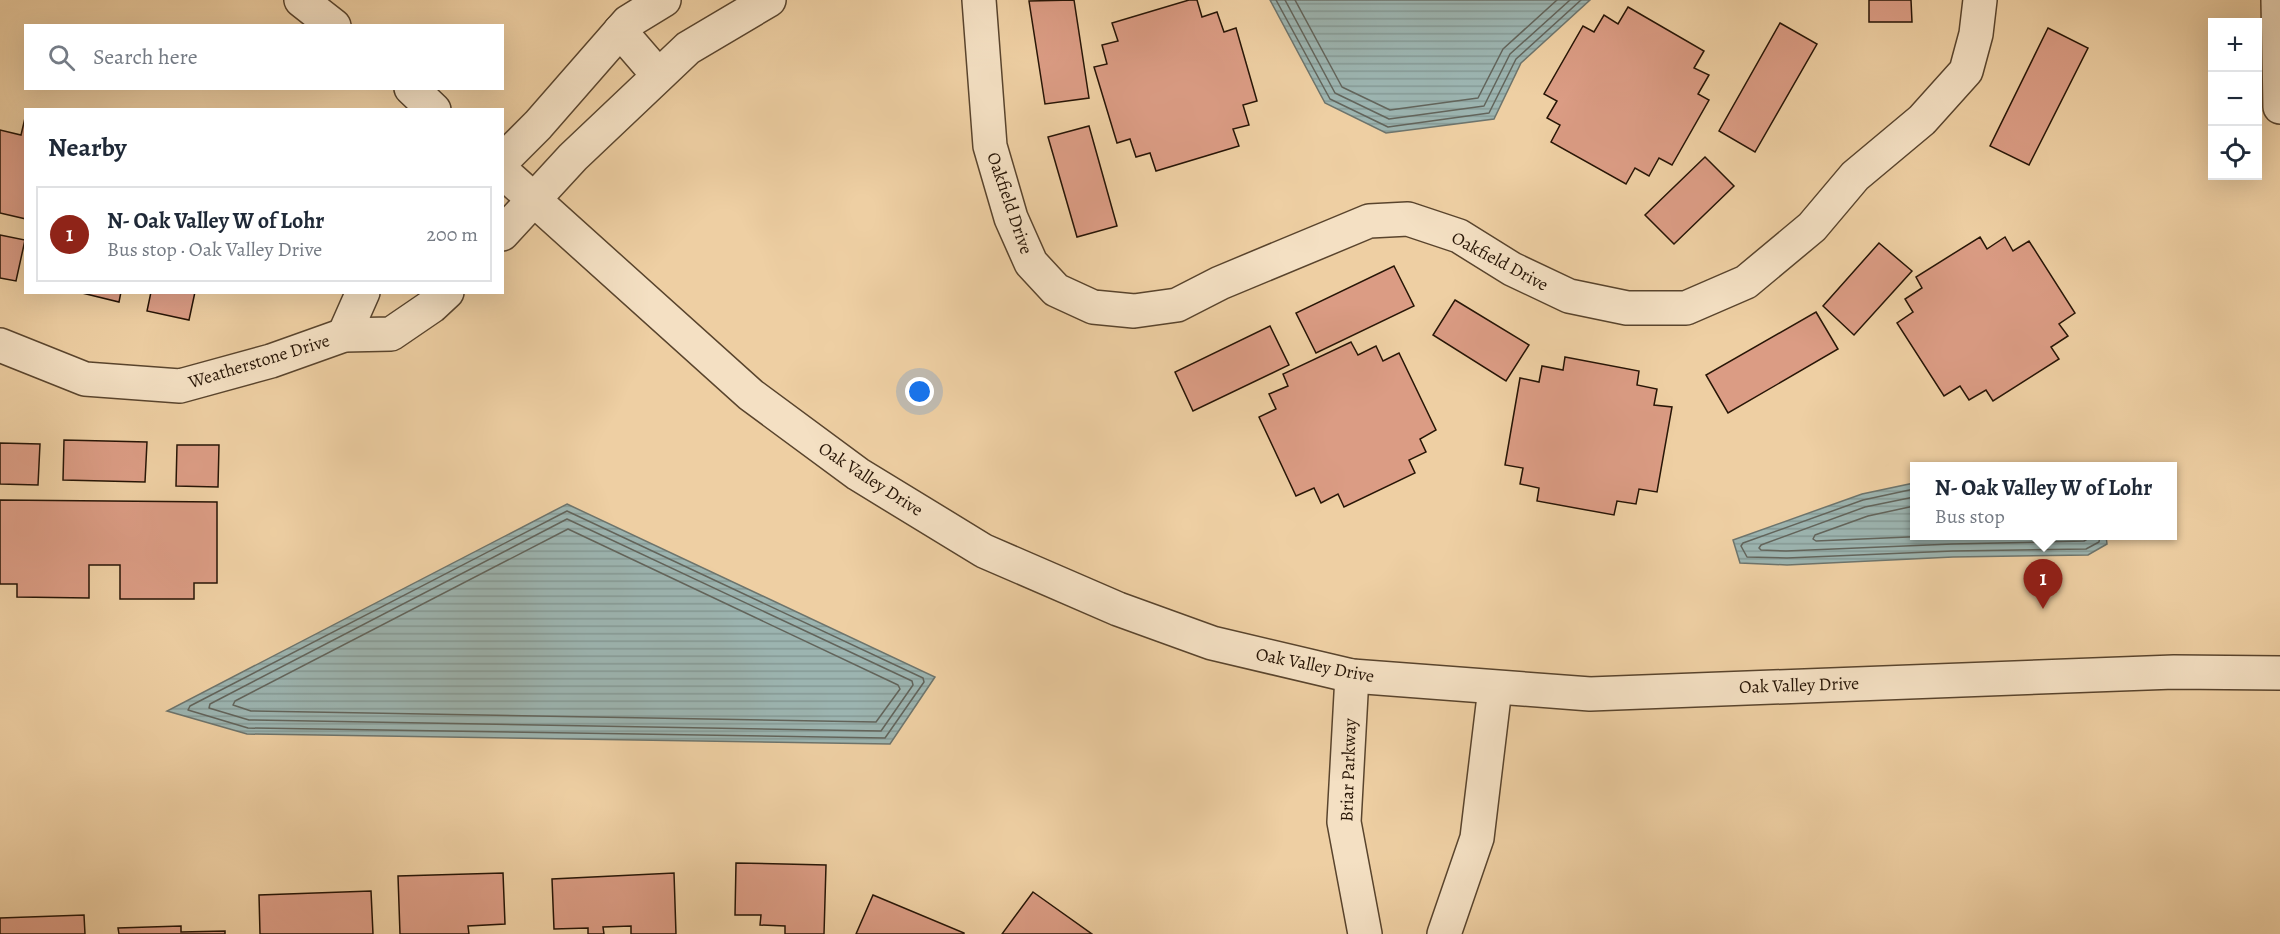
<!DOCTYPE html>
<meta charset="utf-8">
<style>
:root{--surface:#fff;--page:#f6f6f7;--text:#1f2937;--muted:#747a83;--line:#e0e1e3;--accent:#8f2418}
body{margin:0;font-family:Alegreya,serif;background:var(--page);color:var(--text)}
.controls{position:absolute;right:18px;top:18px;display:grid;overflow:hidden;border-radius:0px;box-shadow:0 6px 24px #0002}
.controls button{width:54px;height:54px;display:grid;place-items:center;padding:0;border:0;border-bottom:2px solid var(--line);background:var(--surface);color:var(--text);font:30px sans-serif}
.you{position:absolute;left:920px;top:392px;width:21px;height:21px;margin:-15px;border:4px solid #fff;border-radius:50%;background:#1a73e8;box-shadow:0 0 0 9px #1a73e833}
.badge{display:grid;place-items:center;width:39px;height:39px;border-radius:50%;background:var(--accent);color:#fff;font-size:20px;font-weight:700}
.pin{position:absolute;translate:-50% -50px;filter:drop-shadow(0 2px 3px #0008)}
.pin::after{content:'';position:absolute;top:32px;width:21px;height:18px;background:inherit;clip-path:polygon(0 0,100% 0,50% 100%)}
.popup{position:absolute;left:1910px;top:462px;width:267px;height:78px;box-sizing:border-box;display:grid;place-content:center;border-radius:0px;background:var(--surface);filter:drop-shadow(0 2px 4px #0005);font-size:20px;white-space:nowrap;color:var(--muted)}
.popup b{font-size:22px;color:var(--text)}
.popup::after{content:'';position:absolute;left:50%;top:100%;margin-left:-12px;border:12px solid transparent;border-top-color:var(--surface)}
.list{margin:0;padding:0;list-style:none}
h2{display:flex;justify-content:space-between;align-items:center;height:78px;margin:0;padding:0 24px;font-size:26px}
h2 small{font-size:20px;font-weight:400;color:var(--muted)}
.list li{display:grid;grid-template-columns:39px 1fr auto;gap:18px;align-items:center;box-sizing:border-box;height:96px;margin:0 12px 12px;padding:0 12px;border:2px solid var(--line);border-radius:0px}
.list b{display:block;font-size:22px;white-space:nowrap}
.list p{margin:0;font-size:20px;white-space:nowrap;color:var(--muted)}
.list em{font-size:20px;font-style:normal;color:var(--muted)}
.icon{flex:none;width:33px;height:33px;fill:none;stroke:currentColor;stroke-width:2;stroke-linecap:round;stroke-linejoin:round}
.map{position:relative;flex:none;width:2280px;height:934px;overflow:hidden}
.search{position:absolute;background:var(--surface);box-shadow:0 6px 24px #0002;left:24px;top:24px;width:480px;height:66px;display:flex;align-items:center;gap:15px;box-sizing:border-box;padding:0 21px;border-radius:0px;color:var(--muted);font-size:22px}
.panel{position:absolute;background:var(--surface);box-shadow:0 6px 24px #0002;left:24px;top:108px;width:480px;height:186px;border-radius:0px}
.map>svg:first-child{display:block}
.water{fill:url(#water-rules);stroke:#6d746c;stroke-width:1.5}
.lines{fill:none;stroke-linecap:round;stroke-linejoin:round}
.shore{stroke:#62645b;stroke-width:1.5}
.building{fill:#db9c84;stroke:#271506;stroke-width:1.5}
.minor-casing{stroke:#59442d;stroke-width:36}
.minor{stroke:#f4e0c3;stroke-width:33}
.labels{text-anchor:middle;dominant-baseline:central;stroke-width:4.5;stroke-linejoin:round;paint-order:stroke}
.street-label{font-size:18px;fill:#271506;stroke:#f4e0c3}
</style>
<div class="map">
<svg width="2280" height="934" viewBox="0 0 2280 934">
<defs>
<pattern id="water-rules" width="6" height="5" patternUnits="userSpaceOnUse" patternTransform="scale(1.5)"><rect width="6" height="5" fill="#9cb4b0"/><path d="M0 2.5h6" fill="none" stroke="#869a96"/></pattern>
</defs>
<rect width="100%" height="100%" fill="#eecfa3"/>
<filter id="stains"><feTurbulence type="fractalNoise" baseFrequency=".00333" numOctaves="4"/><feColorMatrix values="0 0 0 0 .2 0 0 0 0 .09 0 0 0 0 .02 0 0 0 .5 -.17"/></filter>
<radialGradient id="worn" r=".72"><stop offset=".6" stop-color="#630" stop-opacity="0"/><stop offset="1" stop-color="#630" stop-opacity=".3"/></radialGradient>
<g class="water">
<path d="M1270,0H1590L1521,63L1494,119L1386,133L1325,103Z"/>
<path d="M1914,483V536H2106L2107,544L2088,555L1953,557L1787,565L1740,563L1733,540L1862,494Z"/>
<path d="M567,504L935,677L890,744L247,734L167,711Z"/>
</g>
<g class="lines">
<g class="shore">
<path d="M1276,0L1330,99L1388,127L1489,113L1516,59L1581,0"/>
<path d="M1285,0L1335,93L1389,119L1484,106L1510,54L1570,0"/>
<path d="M1295,0L1342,87L1390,110L1478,98L1503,49L1557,0"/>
<path d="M1914,489L1863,500L1743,543L1741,546L1747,557L1787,558L1953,551L2086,549L2099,542L2100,536"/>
<path d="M1914,497L1865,507L1761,545L1759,548L1761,550L1786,551L1952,544L2084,541L2092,536"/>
<path d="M1914,506L1868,516L1815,535L1813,539L1816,541L1931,536"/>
<path d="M567,511L923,678L924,682L885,738L248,728L188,710L190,706Z"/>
<path d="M567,519L912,681L913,685L881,731L249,720L209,708L210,704Z"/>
<path d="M568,529L898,685L900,689L876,722L251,711L233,705L235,701Z"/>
</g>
</g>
<g class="building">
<path d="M1074,0L1089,98L1045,104L1029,1Z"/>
<path d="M1189,0H1197L1202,17L1217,12L1224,32L1236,28L1257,101L1243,105L1249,125L1233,129L1239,146L1156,171L1150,153L1136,157L1130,139L1117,143L1094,67L1107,64L1102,45L1118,41L1112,23Z"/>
<path d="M1869,0H1911L1912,22H1869Z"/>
<path d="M1628,7L1704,51L1694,68L1709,75L1698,94L1709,100L1672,165L1659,158L1649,176L1635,168L1626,184L1551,142L1560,125L1547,118L1557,101L1544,94L1583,26L1594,32L1604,15L1618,24Z"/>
<path d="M1780,23L1817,44L1755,152L1719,131Z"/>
<path d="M2048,28L2088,48L2029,165L1990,146Z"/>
<path d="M25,118H26V219L0,213V130L21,135Z"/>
<path d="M1089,126L1117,226L1077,237L1048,137Z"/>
<path d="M1705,157L1734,186L1674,244L1645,215Z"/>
<path d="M0,235L25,240L16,281L0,278Z"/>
<path d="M1980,237L1987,249L2005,237L2013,251L2029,241L2075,313L2059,324L2068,336L2051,347L2059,359L1993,401L1986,390L1969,400L1960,386L1944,396L1897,323L1913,312L1905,299L1922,288L1916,277Z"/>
<path d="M1879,243L1912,271L1854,335L1823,306Z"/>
<path d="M1394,266L1414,306L1316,353L1296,313Z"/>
<path d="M78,292H121L119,302Z"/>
<path d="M151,292H195L189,320L147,311Z"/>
<path d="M1455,300L1529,345L1506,381L1433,335Z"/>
<path d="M1816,312L1838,349L1728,413L1706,375Z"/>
<path d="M1270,326L1289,365L1193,411L1175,372Z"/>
<path d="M1351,342L1358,355L1376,346L1383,361L1399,353L1436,430L1420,439L1426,452L1409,460L1415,473L1344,507L1338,494L1321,503L1314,488L1296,496L1259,417L1276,409L1269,394L1288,386L1283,374Z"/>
<path d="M1565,357L1639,371L1637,385L1657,389L1654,405L1672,407L1657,492L1639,489L1636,504L1617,501L1614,515L1537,501L1539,488L1520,484L1523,468L1505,465L1520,378L1539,382L1542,366L1563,370Z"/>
<path d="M64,440L147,442L145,482L63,480Z"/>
<path d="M0,443L40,444L38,485L0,484Z"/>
<path d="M177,445H219L218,487L176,486Z"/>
<path d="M0,500L217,502V583H194V599H120V565H89V598L17,597V584H0Z"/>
<path d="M736,863L826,865L824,934H785V926L760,925L761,915H735Z"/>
<path d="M503,873L505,924L468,926L469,934H400L398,876Z"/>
<path d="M674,873L676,934H631V926L603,927L604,934H588V928L554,929L552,879Z"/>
<path d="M371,891L373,934H260L259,895Z"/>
<path d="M1033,892L1092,934H1002Z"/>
<path d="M873,895L964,933V934H856Z"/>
<path d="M84,915L85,934H0V918Z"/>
<path d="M181,926V932L225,931V934H119L118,928Z"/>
</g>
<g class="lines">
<g class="minor-casing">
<g id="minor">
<path d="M301,0L334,26"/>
<path d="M979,0L990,146L1011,218L1031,263L1056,290L1093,307L1134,311L1177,305L1220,283L1369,221L1408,219L1459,236L1512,269L1569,296L1627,308H1686L1746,282L1812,227L1855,176L1922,120L1966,71L1976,34L1980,0"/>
<path d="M2278,0L2280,107"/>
<path d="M620,31L658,75"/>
<path d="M411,88L434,110"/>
<path d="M502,161L538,125L628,22L664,0"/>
<path d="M502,171L751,395L858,474L984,551L1118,609L1212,643L1352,676L1590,694L2174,672L2280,673"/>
<path d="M502,234L573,157L688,48L769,0"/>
<path d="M344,335L363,292"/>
<path d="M0,345L85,379L180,386L271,361L344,335L391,334L432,306L447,292"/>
<path d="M1352,676L1344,822L1365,934"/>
<path d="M1444,934L1477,838L1495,688"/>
</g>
</g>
<use href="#minor" class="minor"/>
</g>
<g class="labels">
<g class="street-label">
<text transform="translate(1010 203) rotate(71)">Oakfield Drive</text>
<text transform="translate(1500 261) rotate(28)">Oakfield Drive</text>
<text transform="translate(259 361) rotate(-17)">Weatherstone Drive</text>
<text transform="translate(871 479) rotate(33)">Oak Valley Drive</text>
<text transform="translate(1315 665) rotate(11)">Oak Valley Drive</text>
<text transform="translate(1799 685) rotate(-2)">Oak Valley Drive</text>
<text transform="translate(1348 770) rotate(-88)">Briar Parkway</text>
</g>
</g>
<rect width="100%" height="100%" filter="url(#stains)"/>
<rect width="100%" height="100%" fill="url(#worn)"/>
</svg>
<div class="controls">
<button>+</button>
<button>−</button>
<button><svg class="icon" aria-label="locate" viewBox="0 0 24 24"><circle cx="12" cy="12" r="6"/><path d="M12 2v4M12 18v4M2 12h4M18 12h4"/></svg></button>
</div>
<div class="you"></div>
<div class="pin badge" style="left:2043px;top:609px">1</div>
<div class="popup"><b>N- Oak Valley W of Lohr</b>Bus stop</div>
<div class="search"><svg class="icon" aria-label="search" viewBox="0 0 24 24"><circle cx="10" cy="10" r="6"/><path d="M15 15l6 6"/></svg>Search here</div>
<section class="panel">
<h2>Nearby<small></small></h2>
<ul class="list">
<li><span class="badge">1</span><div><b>N- Oak Valley W of Lohr</b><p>Bus stop · Oak Valley Drive</p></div><em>200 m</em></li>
</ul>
</section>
</div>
